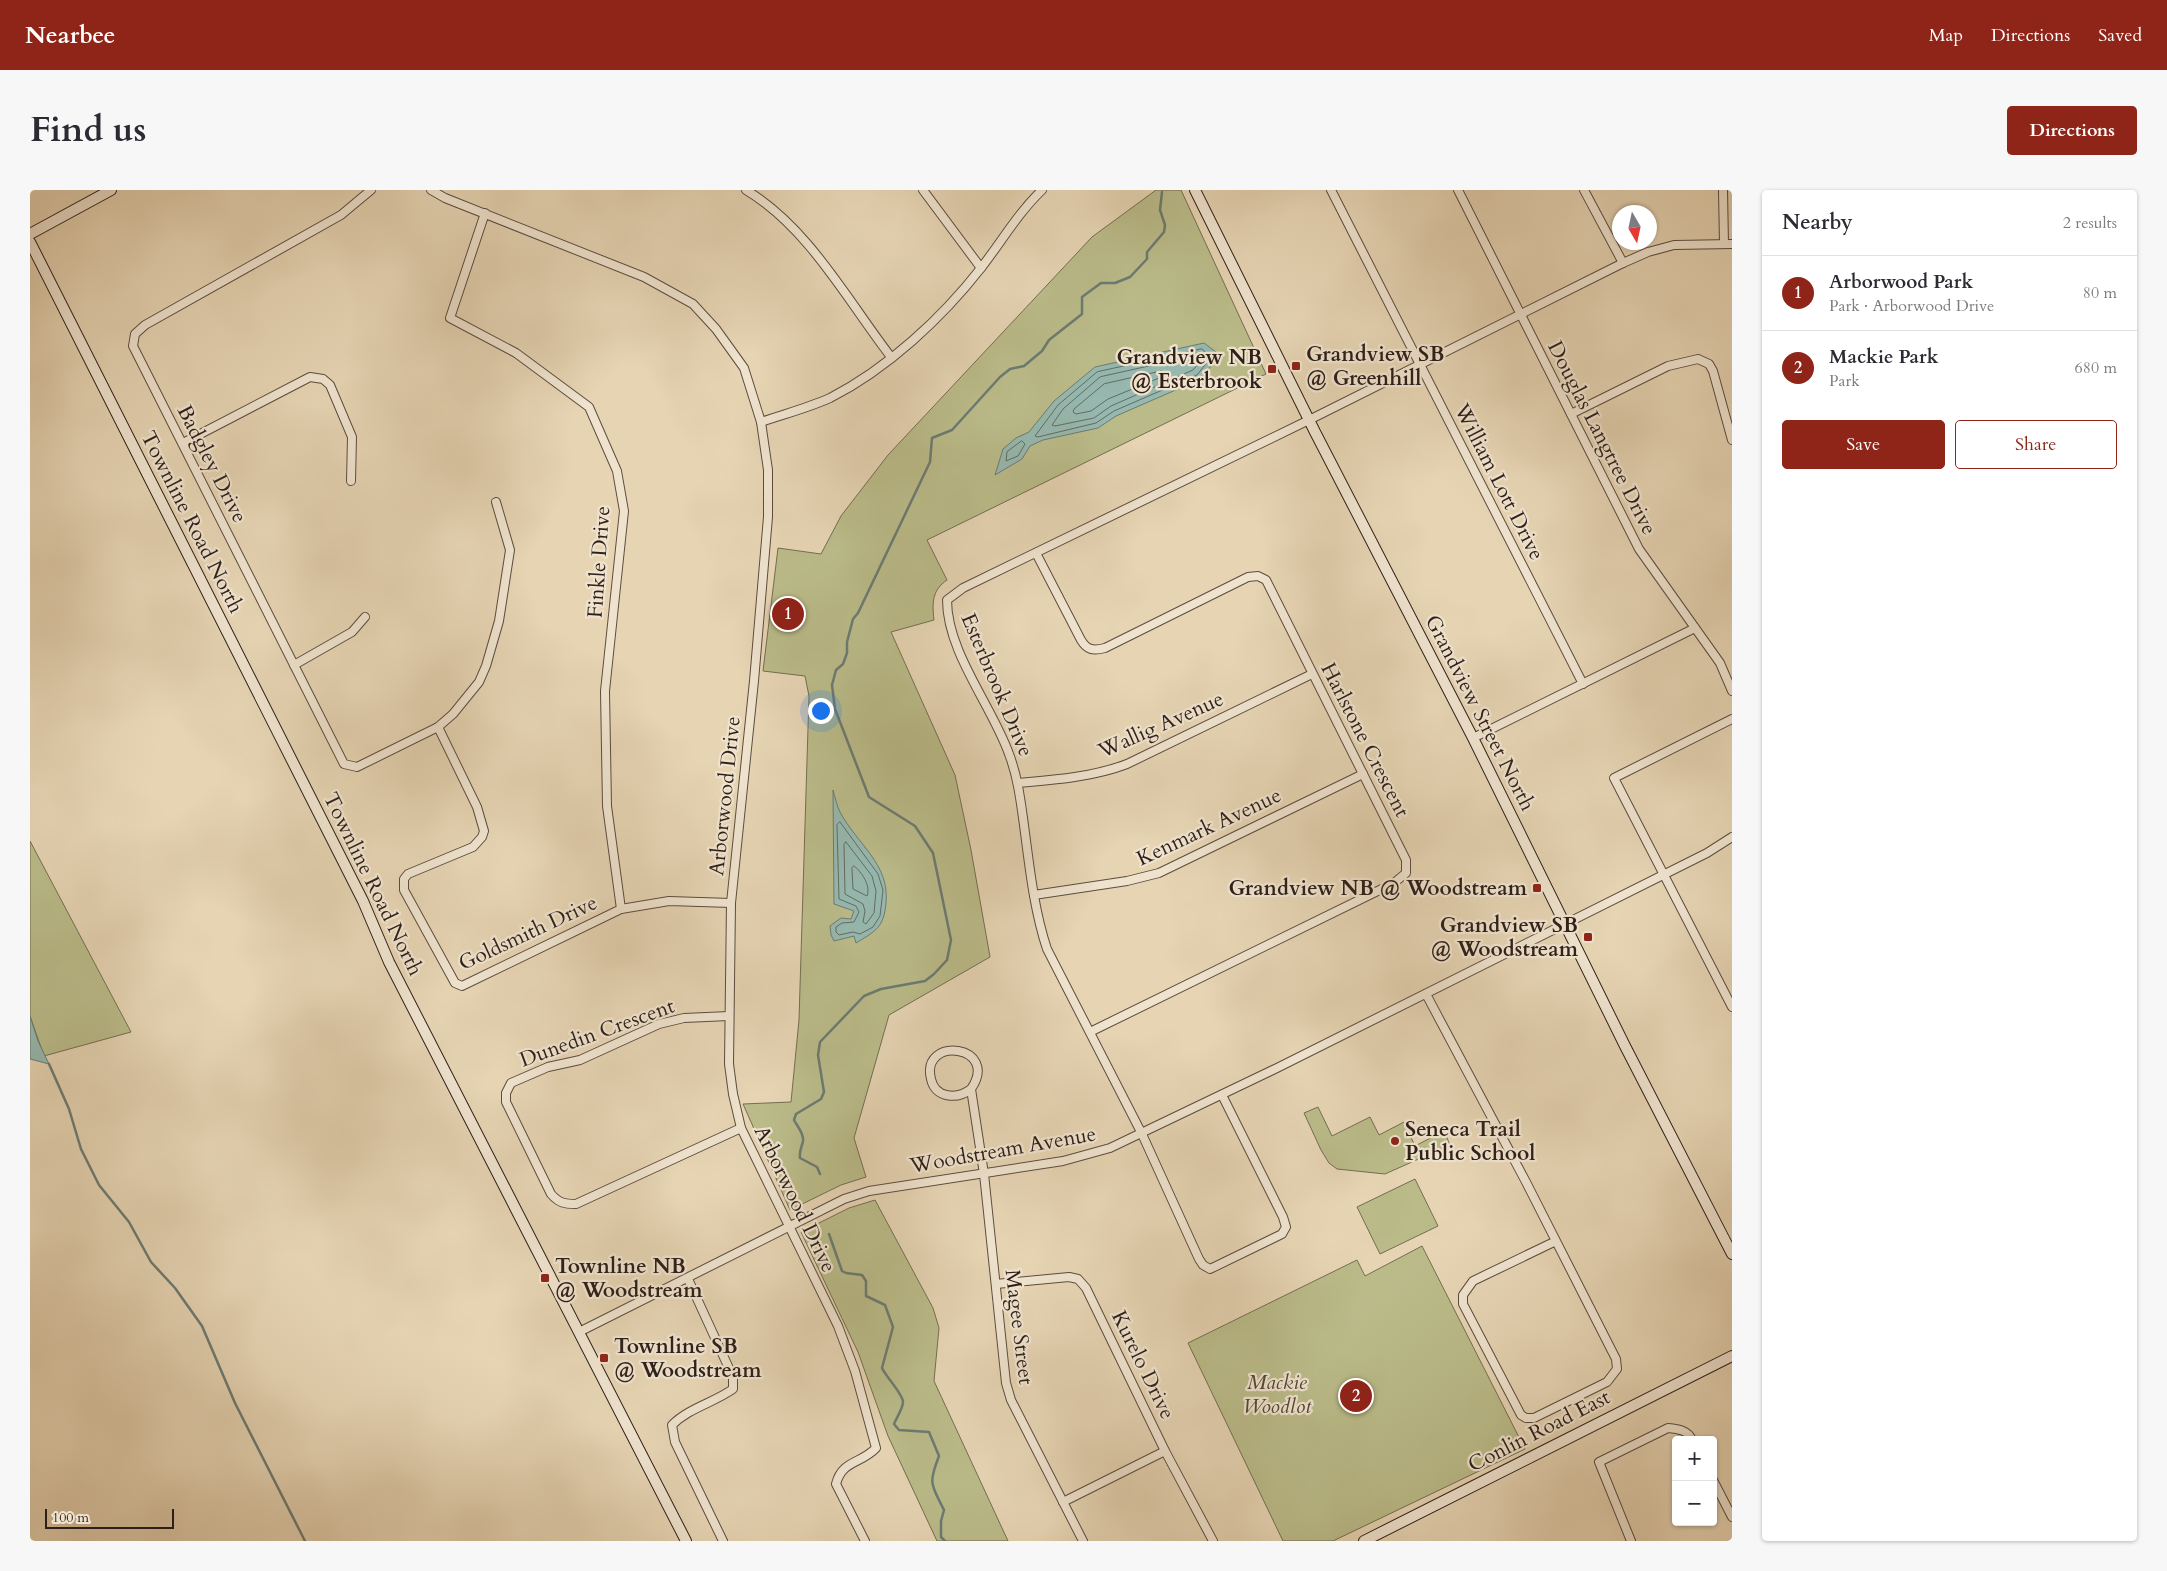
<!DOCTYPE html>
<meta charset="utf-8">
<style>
:root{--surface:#fff;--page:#f7f7f7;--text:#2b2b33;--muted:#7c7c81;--line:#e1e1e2;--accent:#8f2418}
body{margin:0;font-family:Cardo,serif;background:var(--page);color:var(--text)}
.controls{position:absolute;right:15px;bottom:15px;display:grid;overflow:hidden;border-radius:5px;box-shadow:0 1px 4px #0004}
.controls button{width:45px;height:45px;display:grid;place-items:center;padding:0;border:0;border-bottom:1px solid var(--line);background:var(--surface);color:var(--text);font:25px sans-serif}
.compass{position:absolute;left:1582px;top:15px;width:45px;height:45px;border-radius:50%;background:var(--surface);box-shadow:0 1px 4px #0004;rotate:171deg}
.scale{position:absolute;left:15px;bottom:12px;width:129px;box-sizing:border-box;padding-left:5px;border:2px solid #2e1f1a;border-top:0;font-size:14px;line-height:18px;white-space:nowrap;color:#2e1f1a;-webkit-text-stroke:4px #efe3ce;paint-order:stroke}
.you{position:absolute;left:790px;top:520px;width:18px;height:18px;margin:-12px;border:4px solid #fff;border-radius:50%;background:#1a73e8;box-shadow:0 0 0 8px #1a73e833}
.badge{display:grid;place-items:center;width:32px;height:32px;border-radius:50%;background:var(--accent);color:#fff;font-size:16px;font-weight:700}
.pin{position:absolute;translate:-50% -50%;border:2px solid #fff;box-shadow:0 1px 5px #0006}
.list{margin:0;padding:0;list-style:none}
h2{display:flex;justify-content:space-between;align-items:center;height:65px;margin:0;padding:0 20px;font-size:21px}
h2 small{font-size:16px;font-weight:400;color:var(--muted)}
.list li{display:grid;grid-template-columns:32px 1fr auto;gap:15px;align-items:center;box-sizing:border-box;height:75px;padding:0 20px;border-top:1px solid var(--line)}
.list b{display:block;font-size:19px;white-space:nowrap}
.list p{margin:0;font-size:16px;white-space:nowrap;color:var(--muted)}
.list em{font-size:16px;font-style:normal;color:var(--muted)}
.actions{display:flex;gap:10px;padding:15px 20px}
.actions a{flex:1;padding:11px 0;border:1px solid var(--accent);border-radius:5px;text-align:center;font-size:18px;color:var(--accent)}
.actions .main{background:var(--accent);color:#fff}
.map{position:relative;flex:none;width:1702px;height:1351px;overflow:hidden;border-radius:5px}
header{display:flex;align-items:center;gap:30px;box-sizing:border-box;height:70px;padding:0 25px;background:var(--accent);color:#fff}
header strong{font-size:24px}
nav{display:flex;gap:28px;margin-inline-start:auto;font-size:18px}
.intro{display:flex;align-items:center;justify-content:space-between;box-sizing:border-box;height:120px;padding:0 30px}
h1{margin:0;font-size:35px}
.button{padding:12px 22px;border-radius:5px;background:var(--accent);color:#fff;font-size:18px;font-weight:700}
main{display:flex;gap:30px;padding:0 30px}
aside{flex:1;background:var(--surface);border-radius:5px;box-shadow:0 1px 4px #0004}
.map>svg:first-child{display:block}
.green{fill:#babb89;stroke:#746d52}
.water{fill:#96b8af;stroke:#6c7b73}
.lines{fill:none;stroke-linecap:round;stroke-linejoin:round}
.shore{stroke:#626c64;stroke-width:1}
.stream{stroke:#6c7b73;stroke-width:2.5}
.street-casing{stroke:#5c4c40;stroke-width:10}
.secondary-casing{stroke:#2e1f1a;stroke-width:12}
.street{stroke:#efe3ce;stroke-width:8}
.secondary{stroke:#efe3ce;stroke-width:10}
.poi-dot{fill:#8f2418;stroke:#efe3ce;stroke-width:2}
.labels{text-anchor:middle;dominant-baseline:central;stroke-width:4.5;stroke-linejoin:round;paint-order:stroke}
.poi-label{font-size:21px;font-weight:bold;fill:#2e1f1a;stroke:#efe3ce;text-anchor:start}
.street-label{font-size:21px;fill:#2e1f1a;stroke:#efe3ce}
.park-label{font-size:21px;font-style:italic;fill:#514636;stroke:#efe3ce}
</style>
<header>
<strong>Nearbee</strong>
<nav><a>Map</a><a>Directions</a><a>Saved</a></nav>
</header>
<div class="intro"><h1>Find us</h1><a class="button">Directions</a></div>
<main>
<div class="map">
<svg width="1702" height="1351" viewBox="0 0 1702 1351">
<rect width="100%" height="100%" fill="#e6d4b3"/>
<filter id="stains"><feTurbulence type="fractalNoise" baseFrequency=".004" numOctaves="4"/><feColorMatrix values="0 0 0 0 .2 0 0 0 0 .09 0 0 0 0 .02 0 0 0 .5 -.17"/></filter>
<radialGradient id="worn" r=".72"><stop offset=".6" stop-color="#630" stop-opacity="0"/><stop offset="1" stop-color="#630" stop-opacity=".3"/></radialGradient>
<g class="green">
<path d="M1126,0H1151L1236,184L897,350L917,390C902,400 902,413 904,430L861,442L925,585L941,660L960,767L859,825L824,948L836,987L811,995L760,1020L713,914L761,912L769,830L779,506L775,486L733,481L748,358L791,364L811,326L858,265L1062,47Z"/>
<path d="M0,651L101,842L14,866L0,826Z"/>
<path d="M1288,917L1302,946L1340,927L1349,945L1374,932L1385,956L1414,941L1420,955L1355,984L1307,979L1299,973L1291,960L1274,923Z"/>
<path d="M1385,989L1408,1036L1350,1064L1327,1017Z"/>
<path d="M845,1010L903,1118L909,1138L904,1191L978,1351H907L858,1246L828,1162L771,1042L819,1018Z"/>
<path d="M1392,1056L1495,1259L1303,1351H1253L1158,1153L1327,1070L1335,1086Z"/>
</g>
<g class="water">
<path d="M1174,153L1186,162L1184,172L1171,189L1086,226L1068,238L1013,250L1000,256L992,269L965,285L973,259L986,248L999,242L1024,211L1065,177Z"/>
<path d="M803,600C805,607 807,616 810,622C827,654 860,674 856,713C854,737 846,741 826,753L824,746L804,751L801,745L800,736L811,728L821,729L824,721L804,714Z"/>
<path d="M0,826L8,851L19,874L0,869Z"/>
</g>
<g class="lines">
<g class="shore">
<path d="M1172,159L1180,166L1179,170L1167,185L1084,221L1066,233L1008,247L1005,246L1028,215L1067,182Z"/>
<path d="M1170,165L1172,169L1163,180L1081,216L1064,228L1025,236L1022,235L1033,219L1070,187Z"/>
<path d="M1132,181L1135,183L1134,186L1078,209L1061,221L1046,224L1043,222L1044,219L1074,194Z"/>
<path d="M992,251L995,254L988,266L976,271L977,262Z"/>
<path d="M810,632L848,684L853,700L850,726L843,737L830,744L823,742L809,745L806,742V737L812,733L824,732L829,722L826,716L809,709L807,635Z"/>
<path d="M816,652L842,686L846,701L844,723L836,734L833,732L835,721L833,714L815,704L814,655Z"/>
<path d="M824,676C832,682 841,696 837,706L823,699L822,678Z"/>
</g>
<g class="stream">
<path d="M19,874L39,919L51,959L69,995L99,1032L121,1072L145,1098L172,1136L205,1213L275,1351"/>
<path d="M790,984L787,977L770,968C769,960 772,957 773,951C774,943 767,936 764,930L766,924L791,909L794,902L788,865L790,852L834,806L851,799L895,791L904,784L917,770L921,750L903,663L885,636L839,607L805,519L802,495L806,480L813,474L817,463V452L823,429L828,423L900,272L902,248L922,240L970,187L980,179L994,176L1012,161L1019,150L1052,124V107L1071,93H1085L1100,87L1117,69V62L1134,42L1135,35L1130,20L1132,2"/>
<path d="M799,1044L812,1081L816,1083L832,1085L836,1091V1106L855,1115L863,1137L852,1178C856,1187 873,1204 873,1212C873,1218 867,1227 864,1234L869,1240L899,1242L909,1266C898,1294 901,1294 914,1320L911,1331V1347L915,1351"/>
</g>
<g class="street-casing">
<g id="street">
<path d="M341,0L311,25L115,135L105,144L103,156L314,574L327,577L408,537L423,524L449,492L456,476L469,431L480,360L466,312"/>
<path d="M401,0L415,8L614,87L663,114L686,139L714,178L731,232L738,280V327L724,491L701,713L699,874L703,904L711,938L808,1136L825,1181L846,1258C831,1274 812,1270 806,1294L835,1351"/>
<path d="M716,0C779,38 817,110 861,167"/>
<path d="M893,0L951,78"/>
<path d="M1301,0L1553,494"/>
<path d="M1428,0L1609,359L1690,473L1702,501"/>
<path d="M1554,0L1593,73"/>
<path d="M1693,0L1694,54"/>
<path d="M455,23L420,128L486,163L559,217L587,281L594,321L575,501L577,616L591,719"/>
<path d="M1541,224L1638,176L1668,169L1679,174L1683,181L1702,250"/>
<path d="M731,232C754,224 778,218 800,208C857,179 912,128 951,78C972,51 988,23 1012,0"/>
<path d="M153,253L280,187L293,189L300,195L322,247L321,291"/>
<path d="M1006,363L1051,450C1057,460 1063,461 1075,458L1218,387L1228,386L1236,390L1376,670V683L1364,693L1060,842"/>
<path d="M264,475L322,442L335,427"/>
<path d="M1702,529L1584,588L1702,817"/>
<path d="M408,537L447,617L454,641L452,647L443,657L378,684L374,689V700L425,793L432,796L591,719L639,711L701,713"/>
<path d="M1443,548L1665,438"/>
<path d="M988,593C1024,590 1063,587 1097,574L1282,484"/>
<path d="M1004,705L1097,691L1129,683L1333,584"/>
<path d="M1396,804L1496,992L1586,1169L1587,1179L1577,1192L1504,1228H1496L1491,1225L1433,1114V1105L1443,1091L1526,1051"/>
<path d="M699,826L654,828L629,834L550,870L518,877L481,893L476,903V912L521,1004C529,1013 534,1014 546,1014L711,938"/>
<path d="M941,899C927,910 905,908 901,889C890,845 971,855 941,899L954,984L976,1193L981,1210L1053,1351"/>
<path d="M1192,905L1253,1027L1256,1037L1252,1044L1180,1079L1173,1075L1169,1069L1112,944L1017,759C1003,717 999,671 993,628C990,606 987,585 979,564C962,516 917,462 917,410L933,398L1279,230L1593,73L1618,62L1644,55L1702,54"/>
<path d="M658,1089L703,1187V1199C683,1213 659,1218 642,1235L645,1252L693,1351"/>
<path d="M966,1094L1039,1087L1048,1089L1056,1098L1135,1261L1183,1351"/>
<path d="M549,1142L814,1009L839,1001L1033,971L1080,958L1247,878L1677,663L1702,647"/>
<path d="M1683,1290L1702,1327"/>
<path d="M1033,1312L1135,1261"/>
<path d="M1601,1351L1569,1272L1638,1238C1648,1239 1658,1240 1662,1250"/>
</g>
</g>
<g class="secondary-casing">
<g id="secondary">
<path d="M1165,0L1285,242L1443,548L1595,856L1702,1064"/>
<path d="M0,44L81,0"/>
<path d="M0,52L333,711L359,772L656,1351"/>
<path d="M1334,1351L1702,1166"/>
</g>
</g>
<use href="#street" class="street"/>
<use href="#secondary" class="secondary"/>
</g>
<g class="poi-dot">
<rect x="1261" y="171" width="10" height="10" rx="2.5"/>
<rect x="1237" y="174" width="10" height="10" rx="2.5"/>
<rect x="1502" y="693" width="10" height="10" rx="2.5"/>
<rect x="1553" y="742" width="10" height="10" rx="2.5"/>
<circle cx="1365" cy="951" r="5"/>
<rect x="510" y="1083" width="10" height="10" rx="2.5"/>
<rect x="569" y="1163" width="10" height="10" rx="2.5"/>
</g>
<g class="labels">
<g class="poi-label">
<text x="1276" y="164">Grandview SB<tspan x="1276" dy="24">@ Greenhill</tspan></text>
<text x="1232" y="167" text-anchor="end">Grandview NB<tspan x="1232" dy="24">@ Esterbrook</tspan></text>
<text x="1497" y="698" text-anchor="end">Grandview NB @ Woodstream</text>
<text x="1548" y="735" text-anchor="end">Grandview SB<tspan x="1548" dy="24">@ Woodstream</tspan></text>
<text x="1375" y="939">Seneca Trail<tspan x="1375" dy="24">Public School</tspan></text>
<text x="525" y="1076">Townline NB<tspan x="525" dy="24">@ Woodstream</tspan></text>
<text x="584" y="1156">Townline SB<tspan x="584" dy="24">@ Woodstream</tspan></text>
</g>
<g class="street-label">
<text transform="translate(1572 248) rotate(63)">Douglas Langtree Drive</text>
<text transform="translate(182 274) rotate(63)">Badgley Drive</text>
<text transform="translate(1469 292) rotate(63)">William Lott Drive</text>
<text transform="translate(162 332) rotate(63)">Townline Road North</text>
<text transform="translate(569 372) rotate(-86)">Finkle Drive</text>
<text transform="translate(967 495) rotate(67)">Esterbrook Drive</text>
<text transform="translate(1450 523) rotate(63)">Grandview Street North</text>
<text transform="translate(1131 535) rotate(-24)">Wallig Avenue</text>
<text transform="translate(1335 550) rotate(63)">Harlstone Crescent</text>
<text transform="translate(695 606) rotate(-84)">Arborwood Drive</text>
<text transform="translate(1179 637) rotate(-25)">Kenmark Avenue</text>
<text transform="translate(343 694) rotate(64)">Townline Road North</text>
<text transform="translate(498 743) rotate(-25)">Goldsmith Drive</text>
<text transform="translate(567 843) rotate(-20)">Dunedin Crescent</text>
<text transform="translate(973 960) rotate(-10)">Woodstream Avenue</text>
<text transform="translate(765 1009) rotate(64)">Arborwood Drive</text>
<text transform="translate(989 1137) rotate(83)">Magee Street</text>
<text transform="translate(1113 1175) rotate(64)">Kurelo Drive</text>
<text transform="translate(1509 1241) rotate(-27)">Conlin Road East</text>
</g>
<g class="park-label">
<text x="1247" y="1192">Mackie<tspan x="1247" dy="24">Woodlot</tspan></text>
</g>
</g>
<rect width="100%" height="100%" filter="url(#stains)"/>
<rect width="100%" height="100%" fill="url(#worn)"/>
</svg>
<div class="controls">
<button>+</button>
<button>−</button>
</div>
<svg class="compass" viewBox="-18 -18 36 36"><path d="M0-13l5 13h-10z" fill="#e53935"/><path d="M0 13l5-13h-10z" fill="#7c7c81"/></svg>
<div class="scale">100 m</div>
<div class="you"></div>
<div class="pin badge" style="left:758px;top:424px">1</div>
<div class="pin badge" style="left:1326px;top:1206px">2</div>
</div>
<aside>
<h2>Nearby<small>2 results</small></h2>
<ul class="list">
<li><span class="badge">1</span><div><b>Arborwood Park</b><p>Park · Arborwood Drive</p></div><em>80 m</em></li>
<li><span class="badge">2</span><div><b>Mackie Park</b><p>Park</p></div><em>680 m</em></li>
</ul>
<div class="actions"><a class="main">Save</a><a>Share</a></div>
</aside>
</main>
